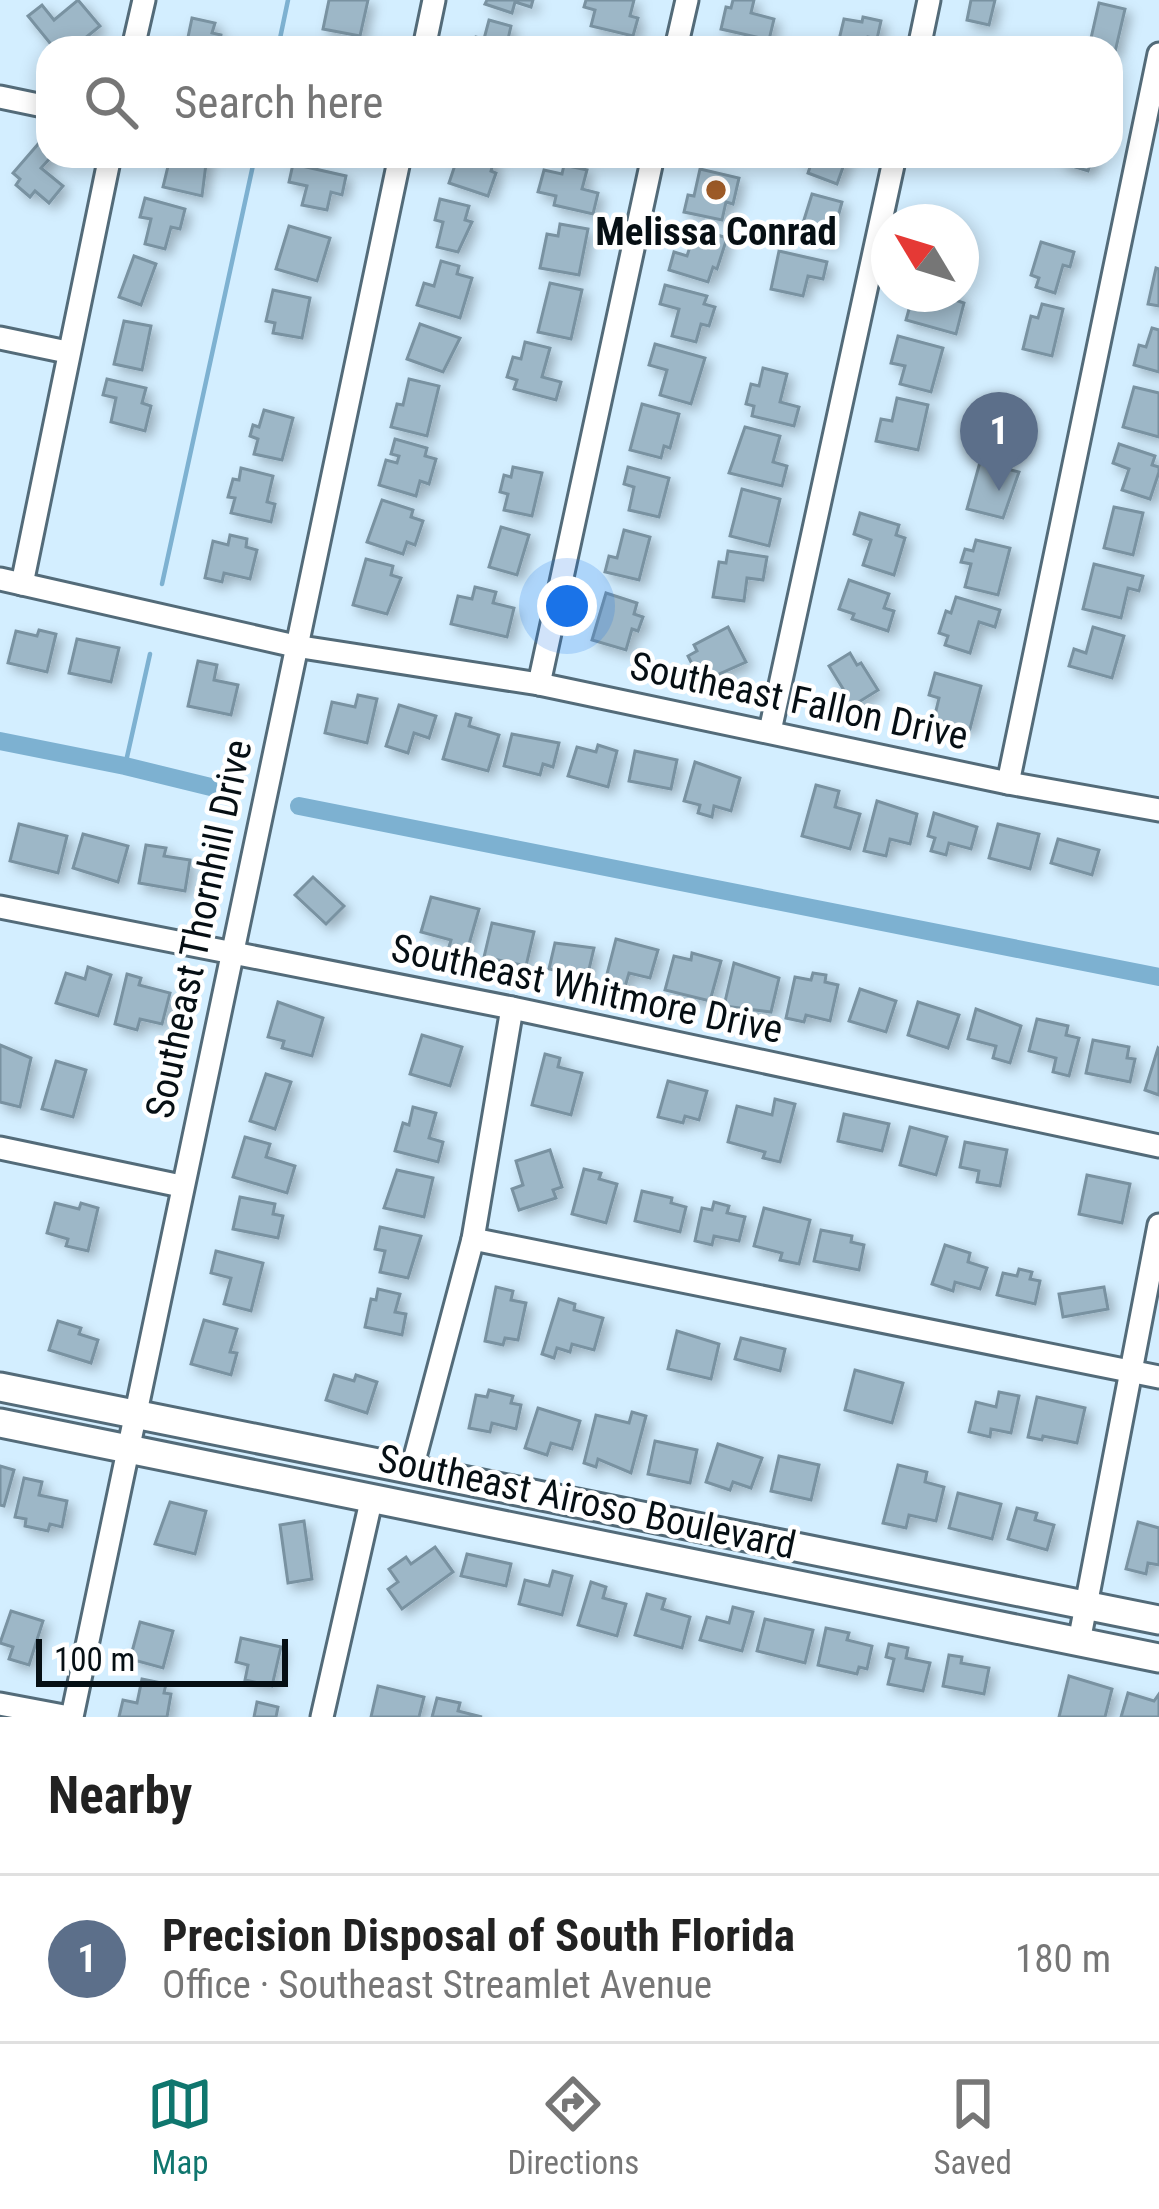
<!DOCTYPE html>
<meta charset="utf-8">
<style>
:root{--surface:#fff;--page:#f6f6f6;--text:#222;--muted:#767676;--line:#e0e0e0;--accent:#0f766e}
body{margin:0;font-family:"Roboto Condensed",sans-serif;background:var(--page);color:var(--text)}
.compass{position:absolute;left:871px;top:204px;width:108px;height:108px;border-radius:50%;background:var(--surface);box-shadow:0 6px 18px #0003;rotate:308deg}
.scale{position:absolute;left:36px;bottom:30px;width:252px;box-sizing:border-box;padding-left:12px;border:6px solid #060f14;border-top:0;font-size:33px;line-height:42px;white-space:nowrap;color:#060f14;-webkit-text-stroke:9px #fff;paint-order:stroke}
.you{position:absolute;left:567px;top:606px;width:42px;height:42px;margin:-30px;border:9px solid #fff;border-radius:50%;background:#1a73e8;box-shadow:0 0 0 18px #1a73e833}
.badge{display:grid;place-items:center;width:78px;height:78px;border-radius:50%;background:var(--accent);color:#fff;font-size:39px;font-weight:700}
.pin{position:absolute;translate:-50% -99px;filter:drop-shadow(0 3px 6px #0008)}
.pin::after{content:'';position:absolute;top:63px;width:42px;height:36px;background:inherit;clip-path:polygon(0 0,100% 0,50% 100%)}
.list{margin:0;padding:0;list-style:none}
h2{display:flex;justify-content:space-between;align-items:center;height:156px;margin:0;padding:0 48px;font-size:51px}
h2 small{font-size:39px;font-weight:400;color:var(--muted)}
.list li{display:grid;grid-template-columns:78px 1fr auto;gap:36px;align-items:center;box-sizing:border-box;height:168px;padding:0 48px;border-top:3px solid var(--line)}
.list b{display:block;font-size:45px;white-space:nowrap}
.list p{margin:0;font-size:39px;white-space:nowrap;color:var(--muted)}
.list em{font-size:39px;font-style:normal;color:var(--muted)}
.icon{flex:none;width:66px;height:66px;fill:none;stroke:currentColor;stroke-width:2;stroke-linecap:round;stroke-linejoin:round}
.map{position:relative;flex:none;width:1159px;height:1717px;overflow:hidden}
.search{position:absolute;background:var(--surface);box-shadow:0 6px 18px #0003;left:36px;right:36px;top:36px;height:132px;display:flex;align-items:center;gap:30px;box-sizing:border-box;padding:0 42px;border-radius:36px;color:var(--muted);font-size:45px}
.sheet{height:324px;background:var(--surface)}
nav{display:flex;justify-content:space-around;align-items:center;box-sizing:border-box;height:168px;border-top:3px solid var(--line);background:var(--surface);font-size:33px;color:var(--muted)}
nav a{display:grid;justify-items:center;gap:6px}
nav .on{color:var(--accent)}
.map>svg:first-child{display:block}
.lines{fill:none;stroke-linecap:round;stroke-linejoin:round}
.stream{stroke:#7db1d1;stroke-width:4.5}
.canal{stroke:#7db1d1;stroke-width:18}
.building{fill:#9db7c7;stroke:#7992a1;stroke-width:3;filter:url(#shadow)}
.minor-casing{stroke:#536b79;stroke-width:27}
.major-casing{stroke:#536b79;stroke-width:33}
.minor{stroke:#fff;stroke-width:21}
.major{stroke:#fff;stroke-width:27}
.poi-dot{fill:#9c5a27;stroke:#fff;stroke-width:4.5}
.labels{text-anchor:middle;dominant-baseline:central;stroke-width:9;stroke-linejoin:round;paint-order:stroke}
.poi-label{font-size:39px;font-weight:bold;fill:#060f14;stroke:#fff}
.street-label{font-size:39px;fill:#060f14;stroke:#fff}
</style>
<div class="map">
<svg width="1159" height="1717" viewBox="0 0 1159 1717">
<defs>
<filter id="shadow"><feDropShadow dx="5.5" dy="5.5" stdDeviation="6" flood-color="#0004"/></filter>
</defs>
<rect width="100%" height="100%" fill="#d3eeff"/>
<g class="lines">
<g class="stream">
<path d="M278,48L288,0"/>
<path d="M162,584L255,156"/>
<path d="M125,766L150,654"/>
</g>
<g class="canal">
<path d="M0,741L125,766L223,790"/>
<path d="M299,806L1159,977"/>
</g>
</g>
<g class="building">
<path d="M78,0L100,26L73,48H54L28,16L42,5L54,20Z"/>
<path d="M329,0H368L360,36L323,29Z"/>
<path d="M487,0H533L531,7L515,2L512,13L485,4Z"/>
<path d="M586,0H634L630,16L638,18L633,36L591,26L595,10L584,7Z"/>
<path d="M733,0H754L751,13L774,19L769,40L721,29L726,7L731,8Z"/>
<path d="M971,0H995L989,25L967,20Z"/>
<path d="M1099,3L1125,9L1115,52L1111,48L1089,47Z"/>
<path d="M863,17L881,21L877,39L868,37L866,48H837L844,19L862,22Z"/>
<path d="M192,18L215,23L212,33L221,35L219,48H175L177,40L187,42Z"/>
<path d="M489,20L511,26L506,48H473L476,37L484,39Z"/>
<path d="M39,143L52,156L41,168L63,186L49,203L35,191L30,197L16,185L20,179L13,173Z"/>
<path d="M163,156H207L202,196L163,187L170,158Z"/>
<path d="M458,156H485L494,160L491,171L496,173L488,196L449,183Z"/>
<path d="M805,156H847L837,184L808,173L811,164L803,160Z"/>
<path d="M1064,156H1093L1088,171L1062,163Z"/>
<path d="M293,164L346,176L342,195L331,192L327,210L302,205L307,186L289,182Z"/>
<path d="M564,165L587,170L582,189L598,193L593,214L554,205L556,196L538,192L544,170L562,174Z"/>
<path d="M700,169L739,178L733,204L726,202L722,220L684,212L688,195L694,196Z"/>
<path d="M812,194L842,202L831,243L809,236L812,226L803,223Z"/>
<path d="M145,198L185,209L180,229L171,227L165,249L145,244L151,219L140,217Z"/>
<path d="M440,199L469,206L465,220L472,222L458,252L437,247L443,222L435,220Z"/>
<path d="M560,224L588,229L579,275L540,268L547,234L558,236Z"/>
<path d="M289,226L330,238L317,281L276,269Z"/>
<path d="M696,228L727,238L717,269L713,267L708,282L669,270L674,252L687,256Z"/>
<path d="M1041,242L1074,252L1070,267L1063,265L1055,293L1036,287L1039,278L1031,275Z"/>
<path d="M779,251L827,262L823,279L808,276L803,296L771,289Z"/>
<path d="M134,256L156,264L141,305L119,297Z"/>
<path d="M441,261L459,266L457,274L472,278L460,318L417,305L424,283L434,286Z"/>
<path d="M1156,268L1159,269V306L1148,304Z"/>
<path d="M550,283L582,290L571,339L538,332Z"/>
<path d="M665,285L707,296L704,304L715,307L709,326L701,324L696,342L672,336L679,309L660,304Z"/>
<path d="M273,290L310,298L302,338L273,333L275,323L266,321Z"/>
<path d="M929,294H956L955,300L964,303L956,334L906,320L911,302L926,306Z"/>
<path d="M1042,304L1063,309L1052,356L1023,349L1031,316L1038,318Z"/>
<path d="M124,321L151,326L142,370L114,364Z"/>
<path d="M420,324L460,338L443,372L407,359Z"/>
<path d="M1152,328L1159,330V372L1134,365L1139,345L1146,347Z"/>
<path d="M898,336L943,348L931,392L900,384L905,366L891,363Z"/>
<path d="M525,342L550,348L542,377L561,382L556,400L514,389L517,380L507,377L513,357L521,359Z"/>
<path d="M655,344L705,358L691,404L660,395L667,370L649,365Z"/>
<path d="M763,368L787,374L780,402L799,407L794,426L752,416L754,406L746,404L751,384L759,386Z"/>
<path d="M107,379L146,388L142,403L151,406L145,431L111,422L116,398L103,395Z"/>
<path d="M409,379L439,386L427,436L391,427L397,404L403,405Z"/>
<path d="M1134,387L1159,393V437L1123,427Z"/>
<path d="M897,398L928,405L918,450L876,441L881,419L892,421Z"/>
<path d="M642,404L679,414L670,448L664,446L661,458L630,450Z"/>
<path d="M264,410L293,418L282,460L254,454L258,439L250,436L253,425L259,427Z"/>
<path d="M745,427L780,436L773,462L787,466L782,486L729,473Z"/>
<path d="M395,439L427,448L425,456L436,459L429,484L420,481L416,496L379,485L386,460L397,463L399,456L391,454Z"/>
<path d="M1119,444L1155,456L1152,465L1159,467V472L1150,499L1122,490L1129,469L1113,463Z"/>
<path d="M980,462L1019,472L1003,518L967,509Z"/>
<path d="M513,467L542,473L532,516L504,510L508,494L500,492L504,475L511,477Z"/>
<path d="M628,467L669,478L659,517L629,510L634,487L624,484Z"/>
<path d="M241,468L273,476L267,502L275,504L271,522L231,513L235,498L228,497L233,479L239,480Z"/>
<path d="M742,489L780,499L769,546L730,536Z"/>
<path d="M382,500L413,510L411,517L423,521L415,545L407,542L403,554L367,542Z"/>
<path d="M1114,507L1143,513L1133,555L1104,548Z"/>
<path d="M860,513L899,525L896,535L905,538L894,575L863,565L871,540L854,534Z"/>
<path d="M501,527L529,535L517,575L489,567Z"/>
<path d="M624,530L650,537L639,580L605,572L609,556L617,558Z"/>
<path d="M230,535L247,539L246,547L257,550L250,579L224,573L222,582L205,578L213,541L228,545Z"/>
<path d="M976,540L1010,548L998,595L965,587L971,564L961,562L965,549L973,551Z"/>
<path d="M728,551L767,557L763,580L747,578L744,601L713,597L719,562L726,563Z"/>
<path d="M366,559L393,566L391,575L401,578L387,614L353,605Z"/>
<path d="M1094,564L1143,576L1139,591L1128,588L1121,618L1083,609Z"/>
<path d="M849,580L889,594L884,608L894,611L888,631L852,619L854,614L839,609Z"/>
<path d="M475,587L496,592L493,603L514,608L507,637L451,624L458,596L472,599Z"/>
<path d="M606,593L637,603L634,614L643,617L638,631L632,629L626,650L592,640Z"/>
<path d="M956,597L1000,610L995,627L979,622L970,653L945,645L948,636L939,633L946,611L951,613Z"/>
<path d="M728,627L746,662L701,682L688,656L697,651L694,645Z"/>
<path d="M1093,627L1124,636L1112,678L1069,666L1074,649L1086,653Z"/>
<path d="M39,630L56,634L47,672L8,663L16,631L37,636Z"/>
<path d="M77,639L119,648L111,682L69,673Z"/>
<path d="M850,653L857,665L861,663L878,690L846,710L838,696L845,692L829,666Z"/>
<path d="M198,661L217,665L214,680L238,685L231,715L188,706Z"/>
<path d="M935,673L981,686L970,729L934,719L939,698L929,695Z"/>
<path d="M358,695L377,699L367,743L325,733L332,702L355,707Z"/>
<path d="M399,705L436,716L429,738L414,733L408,753L386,746Z"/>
<path d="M456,714L471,718L469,726L499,735L488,771L443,759Z"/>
<path d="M512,734L559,743L553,767L543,764L540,775L504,766Z"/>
<path d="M598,745L617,751L608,787L568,776L577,747L596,752Z"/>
<path d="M635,751L677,760L671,789L629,781Z"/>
<path d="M695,762L740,778L731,811L714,806L712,817L698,813L700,805L684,801Z"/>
<path d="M816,785L839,791L835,807L860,814L850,849L802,836Z"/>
<path d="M877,801L917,814L910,844L890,839L886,856L864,851Z"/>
<path d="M934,813L977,827L971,849L949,843L946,855L931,851L935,838L928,836Z"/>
<path d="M19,824L67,836L58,873L10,861Z"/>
<path d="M998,824L1039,834L1030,869L989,858Z"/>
<path d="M83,834L128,846L118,882L73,868Z"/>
<path d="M1058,839L1099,850L1092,875L1051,863Z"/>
<path d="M146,845L166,848L164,856L190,860L185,891L139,883Z"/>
<path d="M313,877L344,906L326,924L295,895Z"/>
<path d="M431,897L479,909L466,955L448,950L451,940L421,932Z"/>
<path d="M492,923L534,932L526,966L484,957Z"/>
<path d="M616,939L658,950L650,978L629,973L625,987L605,982Z"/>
<path d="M555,943L594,948L587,978L549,969Z"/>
<path d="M692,953L721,961L710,1001L665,990L674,956L691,960Z"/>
<path d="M734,963L779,978L771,1012L724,1006Z"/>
<path d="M88,967L111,975L98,1016L56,1003L66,973L85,979Z"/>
<path d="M813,973L826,975L825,982L838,985L830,1021L806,1015L804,1022L786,1018L795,977L811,980Z"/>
<path d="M127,974L141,978L139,985L170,993L162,1024L140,1019L137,1030L115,1024Z"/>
<path d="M860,989L896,1001L886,1032L849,1021Z"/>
<path d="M278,1002L323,1018L312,1056L282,1048L284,1041L268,1037Z"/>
<path d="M918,1002L959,1015L948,1048L908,1035Z"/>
<path d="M976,1009L1021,1026L1010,1063L993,1058L996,1046L968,1039Z"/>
<path d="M1037,1019L1068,1026L1066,1035L1079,1038L1069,1076L1053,1072L1056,1058L1029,1051Z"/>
<path d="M422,1035L462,1047L450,1086L410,1074Z"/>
<path d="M1093,1040L1129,1047L1127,1058L1135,1059L1130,1082L1086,1073Z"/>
<path d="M0,1045L31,1058L20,1107L0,1102Z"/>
<path d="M1158,1048L1159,1049V1095L1145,1090Z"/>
<path d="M545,1054L560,1058L558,1067L582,1073L571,1115L532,1105Z"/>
<path d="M56,1061L86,1070L73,1117L42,1109Z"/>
<path d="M266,1074L291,1082L275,1129L250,1121Z"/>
<path d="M668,1081L707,1091L699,1120L685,1116L683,1123L658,1117Z"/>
<path d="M775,1099L795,1104L780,1162L763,1158L765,1152L728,1142L737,1106L772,1115Z"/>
<path d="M413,1107L436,1113L429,1138L443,1142L438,1162L395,1151L403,1123L409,1125Z"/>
<path d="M844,1114L889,1124L882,1151L838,1141Z"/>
<path d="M910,1127L947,1137L936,1175L900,1165Z"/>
<path d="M245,1137L270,1144L266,1157L295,1166L287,1193L233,1177Z"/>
<path d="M965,1142L1007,1150L1000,1186L977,1182L979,1171L960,1167Z"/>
<path d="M550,1150L562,1187L553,1190L556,1198L519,1210L512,1189L523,1185L516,1161Z"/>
<path d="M584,1169L601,1173L599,1179L617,1184L606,1223L572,1214Z"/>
<path d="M397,1170L433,1178L424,1217L384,1208Z"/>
<path d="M1087,1175L1130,1184L1122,1223L1079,1214Z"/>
<path d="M642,1191L672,1198L671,1203L686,1207L680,1232L635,1221Z"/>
<path d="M240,1197L275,1204L273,1214L283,1216L278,1238L233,1229Z"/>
<path d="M714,1202L729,1206L727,1213L745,1217L739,1241L714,1236L712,1245L695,1241L702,1208L712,1210Z"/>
<path d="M55,1203L79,1209L81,1203L98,1208L88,1251L66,1246L68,1239L47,1233Z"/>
<path d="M764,1208L810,1220L799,1264L780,1260L782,1253L754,1246Z"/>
<path d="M380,1227L421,1236L408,1278L380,1272L385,1251L375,1249Z"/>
<path d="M821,1230L852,1236L851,1242L864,1245L859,1270L814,1261Z"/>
<path d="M945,1245L970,1253L968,1262L987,1268L980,1289L955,1282L953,1291L932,1284Z"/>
<path d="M216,1251L263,1263L251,1311L224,1304L231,1278L211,1273Z"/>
<path d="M1019,1269L1032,1272L1030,1279L1040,1281L1035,1304L997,1295L1003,1273L1017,1276Z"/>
<path d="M496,1287L513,1291L511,1300L526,1303L518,1340L505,1338L503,1345L485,1341Z"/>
<path d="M1104,1287L1108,1309L1063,1317L1059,1294Z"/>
<path d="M378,1289L400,1294L395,1312L406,1314L402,1335L365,1327L371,1299L376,1300Z"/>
<path d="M559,1299L575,1304L574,1310L603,1318L594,1350L572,1344L570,1352L557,1348L554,1358L542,1354Z"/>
<path d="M204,1320L237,1329L230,1352L237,1353L231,1375L191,1364Z"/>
<path d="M58,1321L81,1328L79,1334L98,1340L91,1363L49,1350Z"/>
<path d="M677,1331L719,1344L711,1379L668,1369Z"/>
<path d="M741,1338L785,1349L780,1371L735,1359Z"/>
<path d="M855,1370L903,1383L892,1423L845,1410Z"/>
<path d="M334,1375L354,1381L356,1375L377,1382L367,1413L326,1400Z"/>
<path d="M489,1390L513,1396L511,1403L521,1405L516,1429L492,1423L490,1432L469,1428L476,1395L487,1397Z"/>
<path d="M999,1392L1019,1396L1011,1433L991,1429L990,1437L969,1432L976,1402L996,1407Z"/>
<path d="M1037,1397L1085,1408L1077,1443L1043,1436L1042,1440L1028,1437Z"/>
<path d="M538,1408L580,1421L572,1449L551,1443L547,1455L525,1448Z"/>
<path d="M632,1412L646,1416L631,1473L598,1459L596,1467L584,1463L596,1415L629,1423Z"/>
<path d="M655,1441L697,1450L690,1483L648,1474Z"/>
<path d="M718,1444L762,1458L751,1488L733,1482L730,1490L706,1482Z"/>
<path d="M779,1456L819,1465L811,1500L771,1491Z"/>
<path d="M898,1465L927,1472L925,1482L944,1487L936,1521L909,1515L906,1528L883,1523Z"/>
<path d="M0,1466L14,1470L4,1506L0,1505Z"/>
<path d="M24,1478L42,1482L39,1495L67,1501L62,1527L50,1524L48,1531L25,1526L26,1519L15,1517Z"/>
<path d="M958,1493L1001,1504L992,1539L949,1528Z"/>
<path d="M170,1502L206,1511L195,1554L155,1544Z"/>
<path d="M1017,1508L1037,1513L1035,1520L1054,1525L1047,1550L1008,1539Z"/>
<path d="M304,1521L312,1579L288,1583L280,1525Z"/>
<path d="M1138,1522L1159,1528V1565L1148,1563L1146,1574L1126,1569Z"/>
<path d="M435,1547L453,1572L402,1609L388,1589L398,1582L389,1569L406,1557L411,1564Z"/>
<path d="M467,1554L511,1564L506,1586L461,1576Z"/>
<path d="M553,1571L572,1576L562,1615L519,1604L525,1580L549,1586Z"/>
<path d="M591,1582L606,1587L603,1598L626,1604L617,1636L578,1625Z"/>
<path d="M647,1594L665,1599L662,1609L690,1617L682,1648L635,1635Z"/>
<path d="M733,1607L753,1612L742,1651L700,1640L707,1617L729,1623Z"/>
<path d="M11,1611L43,1621L29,1665L9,1659L13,1647L0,1643Z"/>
<path d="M765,1619L813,1630L805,1663L757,1651Z"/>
<path d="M140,1622L173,1631L163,1668L130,1659Z"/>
<path d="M826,1628L849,1633L847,1640L872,1646L867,1669L859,1667L857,1674L818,1665Z"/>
<path d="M241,1638L281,1647L272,1686L245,1680L248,1665L236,1662Z"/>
<path d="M889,1644L908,1648L906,1658L930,1663L923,1691L888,1684L894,1659L886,1657Z"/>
<path d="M949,1655L962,1657L961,1663L989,1668L984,1694L943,1686Z"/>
<path d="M1069,1676L1112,1689L1105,1717H1059Z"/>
<path d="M142,1679L166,1684L164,1693L171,1694L167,1717H119L123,1700L137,1703Z"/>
<path d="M378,1686L424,1697L419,1717H371Z"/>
<path d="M1128,1693L1154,1701L1159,1694V1717H1121Z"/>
<path d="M437,1698L460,1703L458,1711L482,1717H432Z"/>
<path d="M257,1702L278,1707L276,1717H254Z"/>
</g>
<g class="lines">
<g class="minor-casing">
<g id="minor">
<path d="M133,48L144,0"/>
<path d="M424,48L434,0"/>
<path d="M676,48L687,0"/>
<path d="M919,48L929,0"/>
<path d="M0,97L48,107"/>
<path d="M0,338L67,352"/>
<path d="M0,579L295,646L539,684L1008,783L1159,810"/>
<path d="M22,584L110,156"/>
<path d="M539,684L653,156"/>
<path d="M770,731L895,156"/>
<path d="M1008,783L1159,54"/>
<path d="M0,907L512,1008L1159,1146"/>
<path d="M0,1148L181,1186"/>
<path d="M473,1239L1159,1377"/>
<path d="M411,1472L473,1239L512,1008"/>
<path d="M1079,1642L1159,1225"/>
<path d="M0,1704L69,1717"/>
<path d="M72,1717L400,156"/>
<path d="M322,1717L372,1497"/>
</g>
</g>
<g class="major-casing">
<g id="major">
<path d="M0,1387L1159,1620"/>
<path d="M0,1423L1159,1658"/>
</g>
</g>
<use href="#minor" class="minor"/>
<use href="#major" class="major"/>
</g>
<circle class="poi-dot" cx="716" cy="190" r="12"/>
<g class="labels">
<g class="poi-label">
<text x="716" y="232">Melissa Conrad</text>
</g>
<g class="street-label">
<text transform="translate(799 701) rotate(12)">Southeast Fallon Drive</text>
<text transform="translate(199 929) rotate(-78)">Southeast Thornhill Drive</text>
<text transform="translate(587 989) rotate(12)">Southeast Whitmore Drive</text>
<text transform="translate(587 1502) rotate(12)">Southeast Airoso Boulevard</text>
</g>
</g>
</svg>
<svg class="compass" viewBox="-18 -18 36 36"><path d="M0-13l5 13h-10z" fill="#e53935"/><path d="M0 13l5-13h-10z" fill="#767676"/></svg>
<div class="scale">100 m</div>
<div class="you"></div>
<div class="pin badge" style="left:999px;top:491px;background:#5c6f8a">1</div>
<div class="search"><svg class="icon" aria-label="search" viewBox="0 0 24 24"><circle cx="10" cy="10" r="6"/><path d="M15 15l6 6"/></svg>Search here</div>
</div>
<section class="sheet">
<h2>Nearby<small></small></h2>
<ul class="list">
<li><span class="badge" style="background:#5c6f8a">1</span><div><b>Precision Disposal of South Florida</b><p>Office · Southeast Streamlet Avenue</p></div><em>180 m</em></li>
</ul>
</section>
<nav>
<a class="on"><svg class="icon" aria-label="map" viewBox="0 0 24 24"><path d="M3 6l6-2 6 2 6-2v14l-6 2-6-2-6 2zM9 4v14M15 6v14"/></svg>Map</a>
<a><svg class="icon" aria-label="directions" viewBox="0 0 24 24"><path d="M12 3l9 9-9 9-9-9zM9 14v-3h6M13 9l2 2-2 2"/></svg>Directions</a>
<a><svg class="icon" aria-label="saved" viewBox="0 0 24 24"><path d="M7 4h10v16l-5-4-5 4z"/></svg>Saved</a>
</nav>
